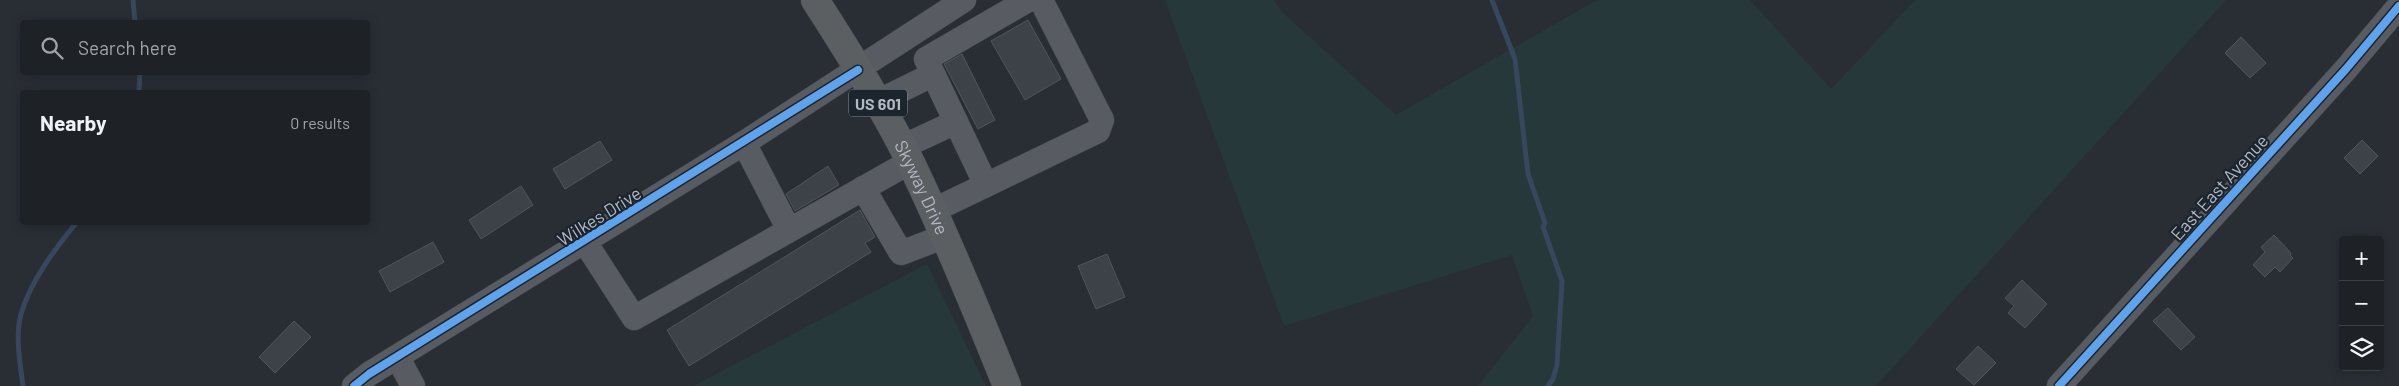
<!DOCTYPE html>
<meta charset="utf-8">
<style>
:root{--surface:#1e2227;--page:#2b2f33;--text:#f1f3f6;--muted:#a1a4a7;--line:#3c3f44}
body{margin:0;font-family:Barlow,sans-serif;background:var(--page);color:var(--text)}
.controls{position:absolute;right:15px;bottom:15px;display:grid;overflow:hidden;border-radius:5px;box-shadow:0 2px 12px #0003}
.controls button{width:45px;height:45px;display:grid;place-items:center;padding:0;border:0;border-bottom:1px solid var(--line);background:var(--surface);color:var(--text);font:25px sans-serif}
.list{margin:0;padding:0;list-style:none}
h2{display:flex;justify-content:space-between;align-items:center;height:65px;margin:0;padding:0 20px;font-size:21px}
h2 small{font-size:16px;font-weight:400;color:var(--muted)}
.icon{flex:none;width:28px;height:28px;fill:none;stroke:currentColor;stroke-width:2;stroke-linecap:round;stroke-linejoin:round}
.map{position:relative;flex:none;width:2399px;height:386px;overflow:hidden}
.search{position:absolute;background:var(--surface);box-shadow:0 2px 12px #0003;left:20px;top:20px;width:350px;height:55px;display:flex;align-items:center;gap:12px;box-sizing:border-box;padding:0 18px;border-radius:5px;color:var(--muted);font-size:19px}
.panel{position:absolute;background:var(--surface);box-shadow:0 2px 12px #0003;left:20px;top:90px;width:350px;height:135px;border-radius:5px}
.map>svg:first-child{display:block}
.green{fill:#26383a}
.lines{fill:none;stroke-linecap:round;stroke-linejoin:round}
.stream{stroke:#37475d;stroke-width:5}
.building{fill:#3d4248;stroke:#50555b}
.minor-casing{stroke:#464a4f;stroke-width:25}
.highway-casing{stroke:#45494f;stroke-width:29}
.minor{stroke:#585c62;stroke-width:24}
.highway{stroke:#5c5f62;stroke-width:28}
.cycleway-casing{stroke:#1c242e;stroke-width:11}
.cycleway{stroke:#60a3ed;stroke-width:8}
.labels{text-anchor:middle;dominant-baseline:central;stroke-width:4.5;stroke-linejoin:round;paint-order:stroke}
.shield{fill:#1c242e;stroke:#858c98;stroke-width:1}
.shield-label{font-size:16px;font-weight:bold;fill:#b2b9c5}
.street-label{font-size:18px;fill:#b2b9c5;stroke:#1c242e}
</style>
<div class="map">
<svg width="2399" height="386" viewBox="0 0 2399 386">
<rect width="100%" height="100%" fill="#282e34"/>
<g class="green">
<path d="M1165,0H1274L1282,12L1396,115L1597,0H1750L1831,89L1915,0H2226L1876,386H1478L1533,316L1512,255L1284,326Z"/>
<path d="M927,264L986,386H693Z"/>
</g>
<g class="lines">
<g class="stream">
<path d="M133,0L135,22"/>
<path d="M1492,0L1515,59L1528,174L1545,223L1543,227L1562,281L1557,365L1553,379L1548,386"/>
<path d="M139,92L140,72"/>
<path d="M23,386C20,363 15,336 21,314C31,280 55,249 77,222"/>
</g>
</g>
<g class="building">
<path d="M1028,20L1061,79L1025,100L991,41Z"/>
<path d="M2241,37L2266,63L2250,78L2225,53Z"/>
<path d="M962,54L995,120L978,129L944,64Z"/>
<path d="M2362,140L2378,156L2360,174L2344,158Z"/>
<path d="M600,141L612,160L565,189L553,169Z"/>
<path d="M828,166L839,185L795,211L786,194Z"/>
<path d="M521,186L533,205L481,239L469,220Z"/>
<path d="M860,210L875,237L865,243L871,252L689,366L667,330Z"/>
<path d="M2274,235L2291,253L2290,255L2293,258L2280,272L2275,267L2265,277L2253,265L2265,252L2261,247Z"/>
<path d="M433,242L444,262L390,292L379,271Z"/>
<path d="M1107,254L1125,297L1096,309L1078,266Z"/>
<path d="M2022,280L2047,304L2025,328L2008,313L2014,306L2005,298Z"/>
<path d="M2168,308L2195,337L2181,350L2153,321Z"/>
<path d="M294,321L311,337L275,373L259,357Z"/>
<path d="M1978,346L1996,363L1974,385L1956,369Z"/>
</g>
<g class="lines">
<g class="minor-casing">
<g id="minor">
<path d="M877,102L932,75"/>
<path d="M744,143L789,230"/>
<path d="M902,147L956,122"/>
<path d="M986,185L926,59L1028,0"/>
<path d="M863,188L901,253L943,237"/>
<path d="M932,211L1098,131L1102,120L1041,0"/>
<path d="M585,242L634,318L910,162"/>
<path d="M398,358L413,386"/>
<path d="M354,386L369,374L744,143L964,0"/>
<path d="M2059,386L2346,69L2399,6"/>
</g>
</g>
<g class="highway-casing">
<g id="highway">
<path id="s1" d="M815,0C849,53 883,107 911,163C946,236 977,311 1007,386"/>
</g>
</g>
<use href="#minor" class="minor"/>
<use href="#highway" class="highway"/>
<g class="cycleway-casing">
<g id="cycleway">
<path d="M354,386L369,374L858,70"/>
<path d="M2059,386L2346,69L2399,6"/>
</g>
</g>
<use href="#cycleway" class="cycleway"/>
</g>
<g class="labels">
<rect class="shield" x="849" y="89.5" width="58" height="27" rx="4"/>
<g class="shield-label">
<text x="878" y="103">US 601</text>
</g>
<g class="street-label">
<text transform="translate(2219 187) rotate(-48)">East East Avenue</text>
<text stroke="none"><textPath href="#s1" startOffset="216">Skyway Drive</textPath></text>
<text transform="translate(599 216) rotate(-32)">Wilkes Drive</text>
</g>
</g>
</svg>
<div class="controls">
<button>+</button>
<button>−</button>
<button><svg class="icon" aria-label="layers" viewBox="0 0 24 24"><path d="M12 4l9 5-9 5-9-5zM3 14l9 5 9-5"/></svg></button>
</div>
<div class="search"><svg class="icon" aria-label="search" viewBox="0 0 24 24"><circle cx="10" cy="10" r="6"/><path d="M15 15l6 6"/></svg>Search here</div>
<section class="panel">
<h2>Nearby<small>0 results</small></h2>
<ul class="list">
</ul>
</section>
</div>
